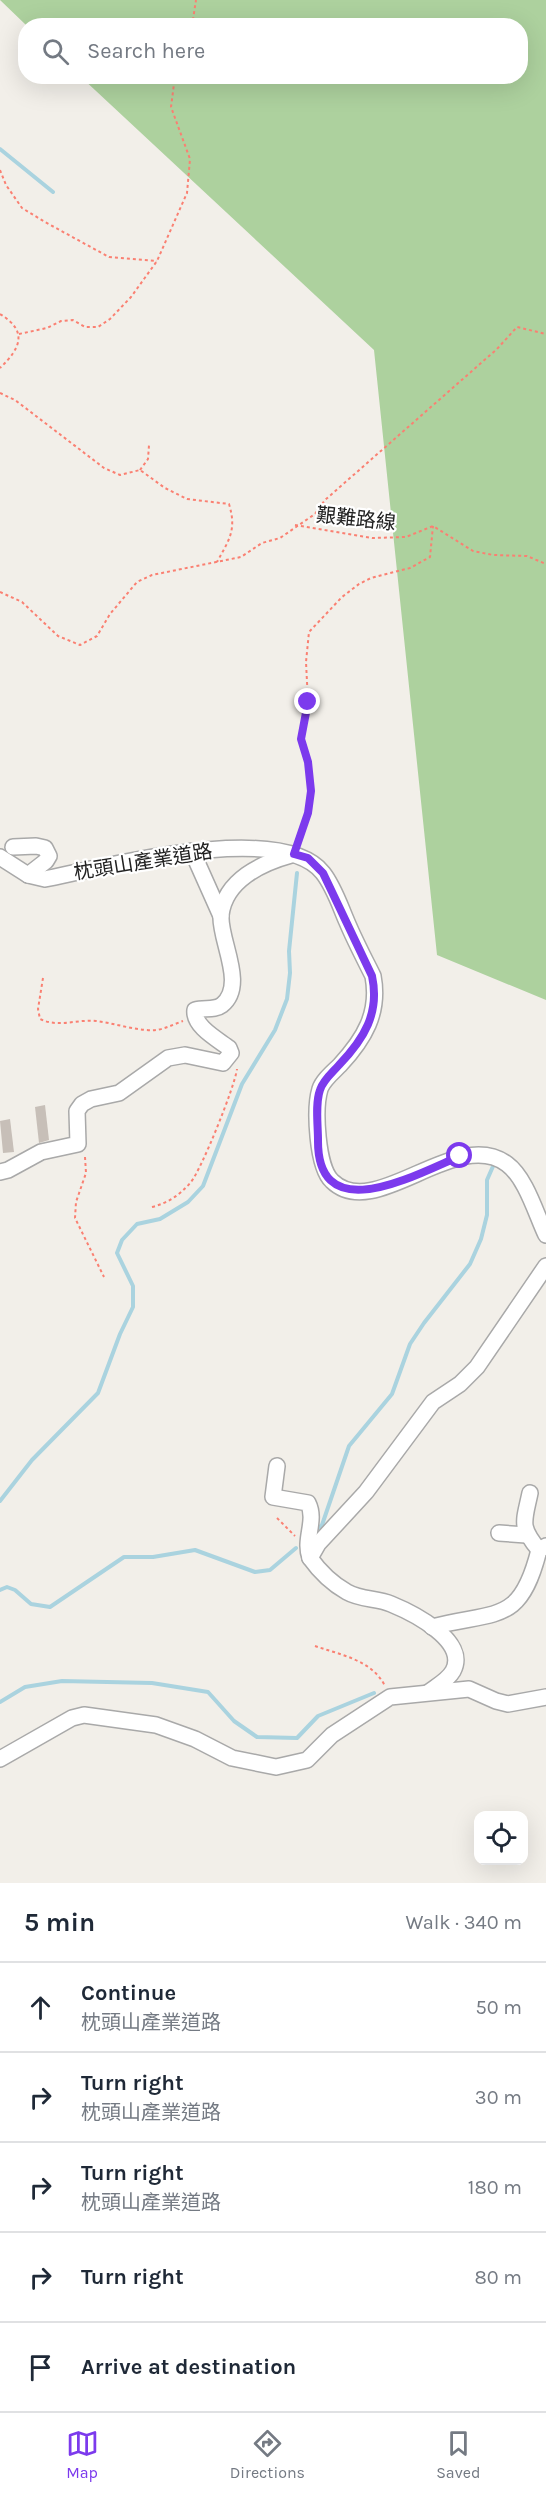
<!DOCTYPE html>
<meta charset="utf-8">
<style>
:root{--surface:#fff;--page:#f2f2f3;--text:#1f2937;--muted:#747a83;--line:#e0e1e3;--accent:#7c3aed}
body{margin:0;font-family:Karla,"Noto Sans TC",sans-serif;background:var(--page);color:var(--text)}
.controls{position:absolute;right:18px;bottom:18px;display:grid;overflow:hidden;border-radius:12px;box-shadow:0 6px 24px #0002}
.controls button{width:54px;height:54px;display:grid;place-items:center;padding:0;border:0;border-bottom:2px solid var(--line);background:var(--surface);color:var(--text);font:30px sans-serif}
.stop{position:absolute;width:18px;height:18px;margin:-14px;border:4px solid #7c3aed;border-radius:50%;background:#fff}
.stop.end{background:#7c3aed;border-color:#fff;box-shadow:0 2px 6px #0008}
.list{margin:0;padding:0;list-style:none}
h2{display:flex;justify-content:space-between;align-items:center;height:78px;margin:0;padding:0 24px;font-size:26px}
h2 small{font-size:20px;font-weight:400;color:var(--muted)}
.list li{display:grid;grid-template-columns:39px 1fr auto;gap:18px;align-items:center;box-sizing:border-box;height:90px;padding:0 24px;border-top:2px solid var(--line)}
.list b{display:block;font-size:22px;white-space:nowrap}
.list p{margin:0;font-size:20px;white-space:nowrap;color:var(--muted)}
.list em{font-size:20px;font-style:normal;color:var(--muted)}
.icon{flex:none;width:33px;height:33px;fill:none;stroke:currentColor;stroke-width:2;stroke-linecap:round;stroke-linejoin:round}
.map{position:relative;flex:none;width:546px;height:1883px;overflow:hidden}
.search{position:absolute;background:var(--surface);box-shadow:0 6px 24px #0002;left:18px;right:18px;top:18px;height:66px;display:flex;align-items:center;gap:15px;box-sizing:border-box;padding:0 21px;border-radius:24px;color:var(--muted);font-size:22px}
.sheet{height:528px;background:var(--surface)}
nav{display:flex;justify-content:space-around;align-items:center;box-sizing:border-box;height:84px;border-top:2px solid var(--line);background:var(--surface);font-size:16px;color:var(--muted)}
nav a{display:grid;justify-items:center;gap:3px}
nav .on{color:var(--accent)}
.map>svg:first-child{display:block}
.forest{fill:#add19e}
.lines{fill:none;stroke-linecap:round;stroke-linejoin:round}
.stream{stroke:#aad3df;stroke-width:4}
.building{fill:#c7bfb8}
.minor-casing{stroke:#a9a9a9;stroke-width:18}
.path{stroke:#fa8072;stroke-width:2;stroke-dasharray:3 3;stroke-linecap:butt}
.minor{stroke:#fff;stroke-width:15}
.route{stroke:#7c3aed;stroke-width:8}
.labels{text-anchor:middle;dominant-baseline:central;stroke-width:4.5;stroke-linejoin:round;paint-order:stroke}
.street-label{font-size:20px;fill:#222;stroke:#fff}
</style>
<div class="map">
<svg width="546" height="1883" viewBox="0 0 546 1883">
<rect width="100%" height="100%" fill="#f2efe9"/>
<path class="forest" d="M0,0H546V1000L437,955L374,350L81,77L520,76V26L26,25Z"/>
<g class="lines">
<g class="stream">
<path d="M0,149L53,192"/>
<path d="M0,1501L32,1460L98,1393L120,1334L133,1307V1286L117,1253L122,1240L137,1224L160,1219L188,1202L203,1186L242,1084L275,1030L287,999L290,973L289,951L297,873"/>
<path d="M314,1532L322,1525L349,1446L392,1394L410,1344L424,1323L470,1264L481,1239L487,1215V1180L494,1164"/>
<path d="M0,1590L7,1587L15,1590L31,1604L50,1607L124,1557H153L195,1550L255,1572L270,1570L296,1548"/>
<path d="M0,1702L25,1687L62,1681L152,1683L208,1692L234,1721L257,1737L297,1738L318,1716L374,1693"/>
</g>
</g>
<g class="building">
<path d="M45,1105L49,1140L39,1143L35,1107Z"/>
<path d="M10,1119L14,1152L3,1153L0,1121Z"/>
</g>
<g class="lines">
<g class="minor-casing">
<g id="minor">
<path d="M13,847L36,846L45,848L49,856L46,861L28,875"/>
<path d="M192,851L221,916"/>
<path d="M0,857L28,875L45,879C104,867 282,820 323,873C334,887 340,906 347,922C355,941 364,958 373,976C380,1013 364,1039 340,1065C333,1072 323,1080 320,1089C314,1109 317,1167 332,1181C375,1223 456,1126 507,1164C526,1178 536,1214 546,1235"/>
<path d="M0,1172L8,1170L41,1152L78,1144L77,1111L82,1104L91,1099L119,1093L168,1058L185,1055L223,1063L231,1053L229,1048C217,1039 193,1026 195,1010C204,1007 214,1011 222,1005C247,985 219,940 221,915C225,880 262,863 291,855"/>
<path d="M277,1466L273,1497L308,1503C317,1521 303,1539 310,1558"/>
<path d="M530,1493C524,1522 519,1526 539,1550"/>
<path d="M499,1533L526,1535"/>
<path d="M432,1627C496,1610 520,1626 539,1550L546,1546"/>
<path d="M429,1692C437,1686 448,1680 453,1671C469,1641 413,1613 391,1604C377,1598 361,1600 347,1592C331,1583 320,1572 310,1558L318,1544L366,1492L433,1402L460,1384L477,1367L546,1266"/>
<path d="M0,1759L72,1718L84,1715L156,1725L195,1739L232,1758L276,1767L307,1760L332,1735L390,1697L469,1689L496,1701L508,1704L546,1697"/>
</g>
</g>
<g class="path">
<path d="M192,26L196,0"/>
<path d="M0,170L6,185L22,208L45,222L109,257L157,261"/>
<path d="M0,314C28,331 21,348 0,368"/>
<path d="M19,334L47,328L61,321L73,320L85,327H98L110,319L131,297L157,261L187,193L190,159L171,107L175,76"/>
<path d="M0,393L15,400L104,468L120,475L140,470L165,488L187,499L229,504C237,530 229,540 217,562"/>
<path d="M140,470L148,459L149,445"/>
<path d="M295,525L372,538L406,537L433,526L473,551L493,555L527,556L546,564"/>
<path d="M0,592L22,602L58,636L80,645L97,636L110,614L137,582L152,575L241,557L262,543L280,538L315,514L325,500L497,349L517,327L546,334"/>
<path d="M297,843L308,813L311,791L308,762L301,739L308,702L306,662L309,632L342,597L359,584L371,578L410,568L430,557L433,526"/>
<path d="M43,978L38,1009L40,1019C58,1028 77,1019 96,1021C113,1023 130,1029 147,1030C160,1032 171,1025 183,1021"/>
<path d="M85,1157L86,1173L76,1202L75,1218L104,1277"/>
<path d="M152,1207C168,1203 180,1195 191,1182C202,1168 235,1086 237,1069"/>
<path d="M277,1518L295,1536"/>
<path d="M315,1646C341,1655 372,1660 385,1686"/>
</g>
<use href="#minor" class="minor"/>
</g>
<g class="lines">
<path class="route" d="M308,702L301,739L308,762L311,791L308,813L294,854L308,858L323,873L372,976C380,1013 364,1039 339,1065C333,1072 323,1080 320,1090C315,1104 318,1125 318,1140C317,1230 417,1174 460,1156"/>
</g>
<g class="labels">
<g class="street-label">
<text transform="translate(356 519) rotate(6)">艱難路線</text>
<text transform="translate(143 862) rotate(-9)">枕頭山產業道路</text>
</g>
</g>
</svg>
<div class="controls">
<button><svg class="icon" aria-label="locate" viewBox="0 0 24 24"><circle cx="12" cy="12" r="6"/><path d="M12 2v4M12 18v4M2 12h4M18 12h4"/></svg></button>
</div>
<div class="stop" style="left:460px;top:1156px"></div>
<div class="stop end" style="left:308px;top:702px"></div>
<div class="search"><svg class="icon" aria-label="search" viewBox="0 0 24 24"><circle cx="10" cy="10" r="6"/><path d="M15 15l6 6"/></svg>Search here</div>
</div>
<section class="sheet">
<h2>5 min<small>Walk · 340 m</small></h2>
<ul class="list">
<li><svg class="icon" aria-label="ahead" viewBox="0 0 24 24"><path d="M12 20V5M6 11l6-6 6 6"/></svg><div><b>Continue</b><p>枕頭山產業道路</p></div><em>50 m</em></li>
<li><svg class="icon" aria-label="right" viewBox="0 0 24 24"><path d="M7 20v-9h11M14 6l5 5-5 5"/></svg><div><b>Turn right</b><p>枕頭山產業道路</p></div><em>30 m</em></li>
<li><svg class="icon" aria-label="right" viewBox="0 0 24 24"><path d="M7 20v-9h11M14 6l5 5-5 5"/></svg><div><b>Turn right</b><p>枕頭山產業道路</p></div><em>180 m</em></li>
<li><svg class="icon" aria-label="right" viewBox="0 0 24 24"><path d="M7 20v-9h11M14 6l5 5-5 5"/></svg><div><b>Turn right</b></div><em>80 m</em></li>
<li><svg class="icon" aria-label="arrive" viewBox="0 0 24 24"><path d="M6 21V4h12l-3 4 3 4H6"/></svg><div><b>Arrive at destination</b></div></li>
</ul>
</section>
<nav>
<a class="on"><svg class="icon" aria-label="map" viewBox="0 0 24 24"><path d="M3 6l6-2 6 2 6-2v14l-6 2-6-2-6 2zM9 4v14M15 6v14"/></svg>Map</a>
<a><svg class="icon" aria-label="directions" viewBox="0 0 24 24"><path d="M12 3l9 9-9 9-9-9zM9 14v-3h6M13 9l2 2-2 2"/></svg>Directions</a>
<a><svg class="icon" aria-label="saved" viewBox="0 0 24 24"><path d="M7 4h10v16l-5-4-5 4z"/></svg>Saved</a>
</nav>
